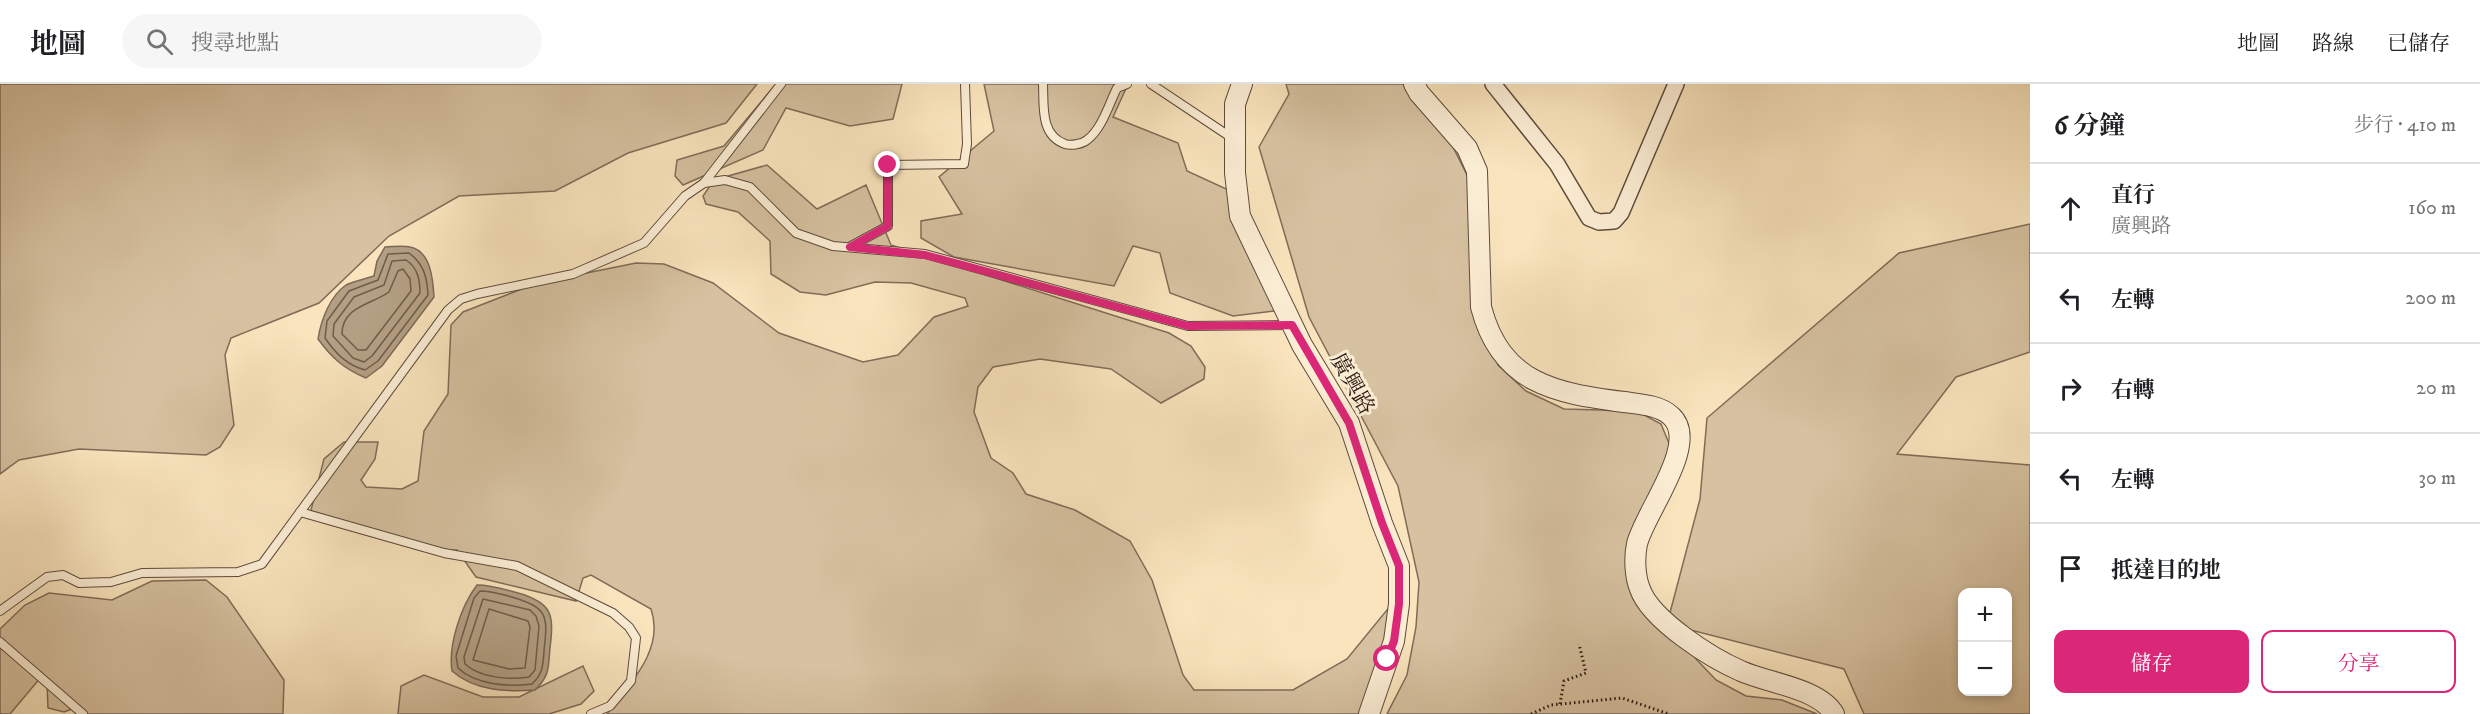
<!DOCTYPE html>
<html lang="zh-TW">
<meta charset="utf-8">
<style>
:root{--surface:#fff;--page:#f6f6f6;--text:#202124;--muted:#757577;--line:#e0e0e0;--accent:#db2777}
body{margin:0;font-family:"IM FELL DW Pica","Noto Serif TC",serif;background:var(--page);color:var(--text)}
.controls{position:absolute;right:18px;bottom:18px;display:grid;overflow:hidden;border-radius:12px;box-shadow:0 3px 9px #0003}
.controls button{width:54px;height:54px;display:grid;place-items:center;padding:0;border:0;border-bottom:2px solid var(--line);background:var(--surface);color:var(--text);font:30px sans-serif}
.stop{position:absolute;width:18px;height:18px;margin:-14px;border:4px solid #db2777;border-radius:50%;background:#fff}
.stop.end{background:#db2777;border-color:#fff;box-shadow:0 2px 6px #0008}
.list{margin:0;padding:0;list-style:none}
h2{display:flex;justify-content:space-between;align-items:center;height:78px;margin:0;padding:0 24px;font-size:26px}
h2 small{font-size:20px;font-weight:400;color:var(--muted)}
.list li{display:grid;grid-template-columns:39px 1fr auto;gap:18px;align-items:center;box-sizing:border-box;height:90px;padding:0 24px;border-top:2px solid var(--line)}
.list b{display:block;font-size:22px;white-space:nowrap}
.list p{margin:0;font-size:20px;white-space:nowrap;color:var(--muted)}
.list em{font-size:20px;font-style:normal;color:var(--muted)}
.actions{display:flex;gap:12px;padding:18px 24px}
.actions a{flex:1;padding:14px 0;border:2px solid var(--accent);border-radius:12px;text-align:center;font-size:21px;color:var(--accent)}
.actions .main{background:var(--accent);color:#fff}
.icon{flex:none;width:33px;height:33px;fill:none;stroke:currentColor;stroke-width:2;stroke-linecap:round;stroke-linejoin:round}
.map{position:relative;flex:none;width:2030px;height:630px;overflow:hidden}
header{display:flex;align-items:center;gap:36px;box-sizing:border-box;height:84px;padding:0 30px;background:var(--surface);border-bottom:2px solid var(--line)}
header strong{font-size:28px}
nav{display:flex;gap:33px;margin-inline-start:auto;font-size:21px}
.search{width:420px;height:54px;background:var(--page);display:flex;align-items:center;gap:15px;box-sizing:border-box;padding:0 21px;border-radius:33px;color:var(--muted);font-size:22px}
main{display:flex}
aside{flex:1;background:var(--surface)}
.map>svg:first-child{display:block}
.green{fill:#d6c1a0;stroke:#806c58;stroke-width:1.5;fill-rule:evenodd}
.water{fill:#b39f83;stroke:#7c6955;stroke-width:1.5}
.lines{fill:none;stroke-linecap:round;stroke-linejoin:round}
.shore{stroke:#6e5c4a;stroke-width:1.5}
.service-casing{stroke:#5e4b3c;stroke-width:10}
.minor-casing{stroke:#5e4b3c;stroke-width:18}
.tertiary-casing{stroke:#5e4b3c;stroke-width:22}
.path{stroke:#2a1811;stroke-width:3;stroke-dasharray:1.5 3;stroke-linecap:butt}
.service{stroke:#fbedd4;stroke-width:8}
.minor{stroke:#fbedd4;stroke-width:15}
.tertiary{stroke:#fbedd4;stroke-width:20}
.route{stroke:#db2777;stroke-width:8}
.labels{text-anchor:middle;dominant-baseline:central;stroke-width:6;stroke-linejoin:round;paint-order:stroke}
.street-label{font-size:22px;fill:#2a1811;stroke:#fbedd4}
</style>
<header>
<strong>地圖</strong>
<div class="search"><svg class="icon" aria-label="search" viewBox="0 0 24 24"><circle cx="10" cy="10" r="6"/><path d="M15 15l6 6"/></svg>搜尋地點</div>
<nav><a>地圖</a><a>路線</a><a>已儲存</a></nav>
</header>
<main>
<div class="map">
<svg width="2030" height="630" viewBox="0 0 2030 630">
<rect width="100%" height="100%" fill="#f9e4bd"/>
<filter id="stains"><feTurbulence type="fractalNoise" baseFrequency=".00333" numOctaves="4"/><feColorMatrix values="0 0 0 0 .2 0 0 0 0 .09 0 0 0 0 .02 0 0 0 .5 -.17"/></filter>
<radialGradient id="worn" r=".72"><stop offset=".6" stop-color="#630" stop-opacity="0"/><stop offset="1" stop-color="#630" stop-opacity=".3"/></radialGradient>
<g class="green">
<path d="M0,0H757L726,39L628,69L555,107L459,112L389,152L319,219L231,254L225,271L234,341L220,363L206,371L79,365L19,376L0,390Z"/>
<path d="M776,0H902L893,35L850,42L786,24L763,66L683,101L675,92L677,76L724,62Z"/>
<path d="M984,0H1128L1113,33L1178,59L1187,87L1235,109L1282,226L1233,232L1170,209L1160,169L1133,162L1114,202L954,173L921,154V137L962,130L939,93L994,47Z"/>
<path d="M1286,0H1404L1453,63L1475,107L1477,223L1498,281L1526,307L1564,325L1637,327L1661,340L1671,364L1639,436L1641,517L1716,596L1746,612L1782,616L1817,630H1387L1407,591L1416,543L1419,498L1398,402L1309,233L1259,63L1289,10Z"/>
<path d="M767,81L817,125L866,101L891,161L1169,249L1191,262L1205,283L1204,295L1161,319L1111,285L1040,275L993,283L978,303L974,328L991,374L1013,389L1026,410L1075,426L1130,457L1152,496L1183,591L1194,606H1293L1347,575L1391,521V547L1361,630H607C630,599 665,566 651,525L591,491L583,494L576,517L476,493L457,466L423,467L321,438L311,426L324,375L344,358H378L375,375L361,396L366,403L402,405L418,397L424,347L448,310L451,241L463,228L537,199L636,179L664,180L713,199L779,249L863,278L898,271L934,233L968,222L965,214L911,199L875,198L826,211L800,208L771,190L770,157L738,128L706,120L703,112L714,96Z"/>
<path d="M2030,140V268L1956,293L1897,370L2030,381V630H1864L1844,585L1667,540L1700,415L1707,334L1899,169ZM1962,508H2008V608H1962Z"/>
<path d="M206,496L227,513L284,596L283,630H83L80,622L64,628L48,624L47,599L41,593L10,630H0V545L25,521L49,509L112,516L152,497Z"/>
<path d="M583,582L594,607L581,620L549,630H398L401,602L424,591L483,613H519Z"/>
</g>
<g class="water">
<path d="M385,163C392,163 402,161 410,163C431,167 433,196 434,213L382,282L366,294C344,285 332,274 318,255C321,236 330,212 346,201C354,197 365,195 374,192L377,177Z"/>
<path d="M477,501C491,501 504,505 518,509C553,519 554,531 550,564C548,585 550,591 535,606C506,608 475,607 452,587C448,561 461,522 477,501Z"/>
</g>
<g class="lines">
<g class="shore">
<path d="M409,169C424,180 427,193 428,211L378,277L365,286C347,281 336,270 325,254L327,237L349,207L378,196L388,170Z"/>
<path d="M406,176C418,184 420,196 420,209L372,272L364,278L353,274L333,252L334,240L354,213L384,201L392,177Z"/>
<path d="M403,185L410,195L411,207L366,266H358L342,250C342,222 373,220 389,208L398,187Z"/>
<path d="M480,507C491,507 501,510 512,513C548,524 548,531 544,567C543,581 543,590 532,600C508,603 476,601 458,584L456,572L474,514Z"/>
<path d="M483,515L530,526L536,532L539,542L535,586L529,593C510,596 480,594 465,580L464,573Z"/>
<path d="M489,525L528,537L530,543L525,584L509,585L473,576Z"/>
</g>
<g class="service-casing">
<g id="service">
<path d="M1043,0C1044,22 1040,51 1065,60C1071,62 1082,60 1087,56C1102,45 1109,20 1117,4L1127,0"/>
<path d="M1151,0L1232,54"/>
<path d="M704,99L781,0"/>
<path d="M851,162L888,142V81L964,80L967,60L965,0"/>
<path d="M300,428L444,469L517,482L613,529L629,543L636,554L631,597L610,622L591,630"/>
<path d="M0,527L47,493L63,491L79,499L111,498L142,489L238,488L262,480L448,226L461,215L477,210L573,190L644,159L685,112L704,99L725,96L750,103L796,149L833,162L925,170L1188,242L1289,241"/>
<path d="M0,558L83,630"/>
</g>
</g>
<g class="minor-casing">
<path id="minor" d="M1493,0L1557,80L1589,134L1599,138L1614,137L1621,129L1676,0"/>
</g>
<g class="tertiary-casing">
<g id="tertiary">
<path d="M1242,0L1235,20V89L1240,132L1302,261L1349,339L1382,439L1399,482V520L1394,557L1369,630"/>
<path d="M1414,0L1419,9L1467,64L1477,87L1481,223C1501,300 1555,309 1624,318C1638,320 1660,321 1671,332C1701,359 1644,429 1637,460C1634,474 1635,493 1640,505C1651,536 1711,574 1741,587C1767,599 1819,604 1834,630"/>
</g>
</g>
<g class="path">
<path d="M1560,620L1564,597L1586,589L1579,560"/>
<path d="M1531,630L1551,621L1622,614L1669,630"/>
</g>
<use href="#service" class="service"/>
<use href="#minor" class="minor"/>
<use href="#tertiary" class="tertiary"/>
</g>
<g class="lines">
<path class="route" d="M888,81V142L850,163L925,171L1188,242L1292,241L1349,339L1382,439L1399,482V520L1394,557L1387,575"/>
</g>
<g class="labels">
<g class="street-label">
<text transform="translate(1352 300) rotate(61)">廣興路</text>
</g>
</g>
<rect width="100%" height="100%" filter="url(#stains)"/>
<rect width="100%" height="100%" fill="url(#worn)"/>
</svg>
<div class="controls">
<button>+</button>
<button>−</button>
</div>
<div class="stop" style="left:1387px;top:575px"></div>
<div class="stop end" style="left:888px;top:81px"></div>
</div>
<aside>
<h2>6 分鐘<small>步行 · 410 m</small></h2>
<ul class="list">
<li><svg class="icon" aria-label="ahead" viewBox="0 0 24 24"><path d="M12 20V5M6 11l6-6 6 6"/></svg><div><b>直行</b><p>廣興路</p></div><em>160 m</em></li>
<li><svg class="icon" aria-label="left" viewBox="0 0 24 24"><path d="M17 20v-9H6M10 6l-5 5 5 5"/></svg><div><b>左轉</b></div><em>200 m</em></li>
<li><svg class="icon" aria-label="right" viewBox="0 0 24 24"><path d="M7 20v-9h11M14 6l5 5-5 5"/></svg><div><b>右轉</b></div><em>20 m</em></li>
<li><svg class="icon" aria-label="left" viewBox="0 0 24 24"><path d="M17 20v-9H6M10 6l-5 5 5 5"/></svg><div><b>左轉</b></div><em>30 m</em></li>
<li><svg class="icon" aria-label="arrive" viewBox="0 0 24 24"><path d="M6 21V4h12l-3 4 3 4H6"/></svg><div><b>抵達目的地</b></div></li>
</ul>
<div class="actions"><a class="main">儲存</a><a>分享</a></div>
</aside>
</main>
